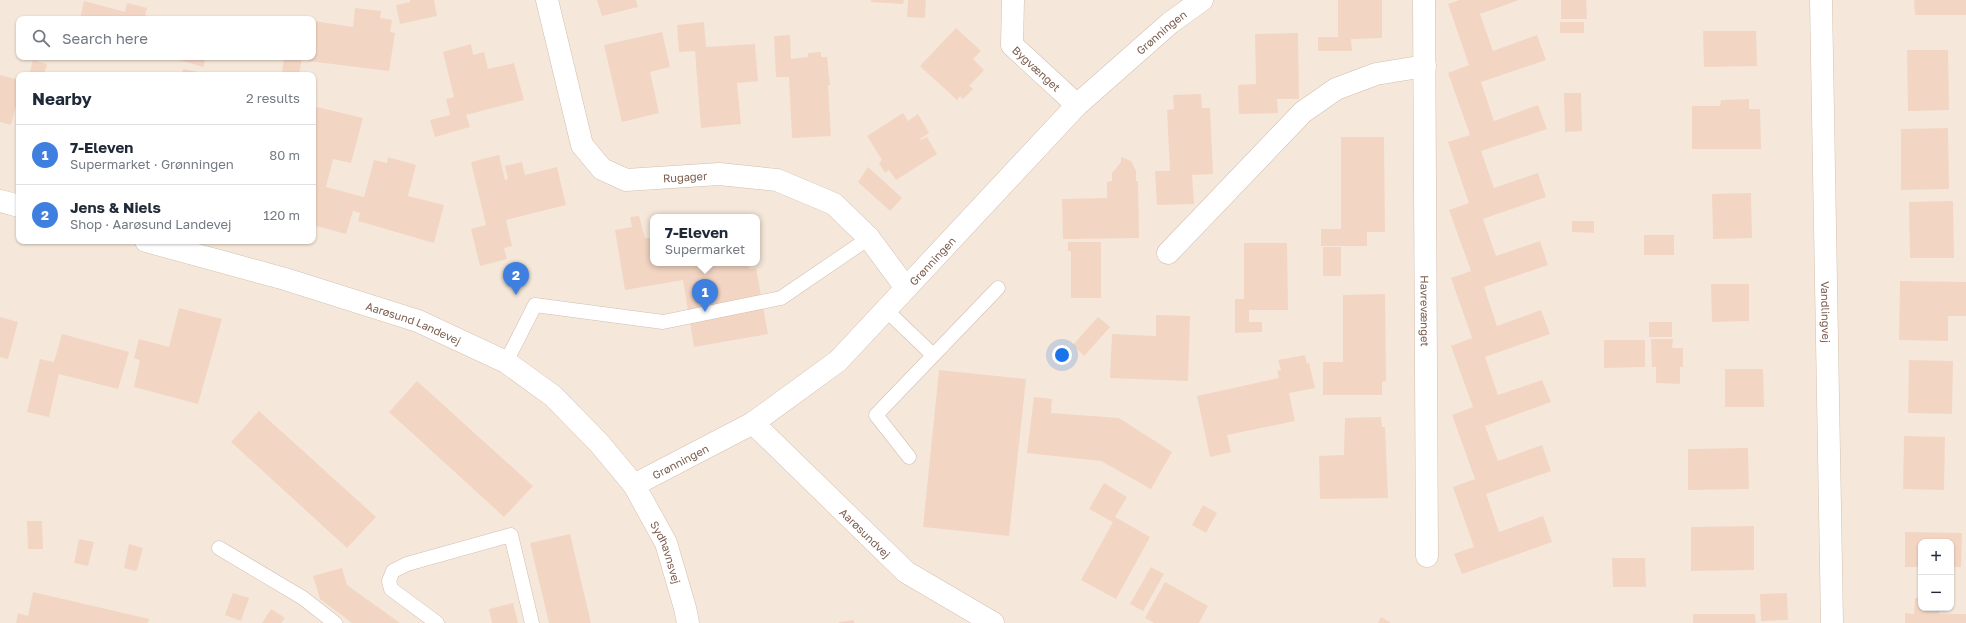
<!DOCTYPE html>
<meta charset="utf-8">
<style>
:root{--surface:#fff;--page:#f6f6f7;--text:#1f2937;--muted:#747a83;--line:#e0e1e3;--accent:#e76f51}
body{margin:0;font-family:"Golos Text",sans-serif;background:var(--page);color:var(--text)}
.controls{position:absolute;right:12px;bottom:12px;display:grid;overflow:hidden;border-radius:8px;box-shadow:0 1px 3px #0004}
.controls button{width:36px;height:36px;display:grid;place-items:center;padding:0;border:0;border-bottom:1px solid var(--line);background:var(--surface);color:var(--text);font:20px sans-serif}
.you{position:absolute;left:1062px;top:355px;width:14px;height:14px;margin:-10px;border:3px solid #fff;border-radius:50%;background:#1a73e8;box-shadow:0 0 0 6px #1a73e833}
.badge{display:grid;place-items:center;width:26px;height:26px;border-radius:50%;background:var(--accent);color:#fff;font-size:13px;font-weight:700}
.pin{position:absolute;translate:-50% -33px;filter:drop-shadow(0 1px 2px #0008)}
.pin::after{content:'';position:absolute;top:21px;width:14px;height:12px;background:inherit;clip-path:polygon(0 0,100% 0,50% 100%)}
.popup{position:absolute;left:650px;top:214px;width:110px;height:52px;box-sizing:border-box;display:grid;place-content:center;border-radius:8px;background:var(--surface);filter:drop-shadow(0 1px 3px #0005);font-size:13px;white-space:nowrap;color:var(--muted)}
.popup b{font-size:15px;color:var(--text)}
.popup::after{content:'';position:absolute;left:50%;top:100%;margin-left:-8px;border:8px solid transparent;border-top-color:var(--surface)}
.list{margin:0;padding:0;list-style:none}
h2{display:flex;justify-content:space-between;align-items:center;height:52px;margin:0;padding:0 16px;font-size:17px}
h2 small{font-size:13px;font-weight:400;color:var(--muted)}
.list li{display:grid;grid-template-columns:26px 1fr auto;gap:12px;align-items:center;box-sizing:border-box;height:60px;padding:0 16px;border-top:1px solid var(--line)}
.list b{display:block;font-size:15px;white-space:nowrap}
.list p{margin:0;font-size:13px;white-space:nowrap;color:var(--muted)}
.list em{font-size:13px;font-style:normal;color:var(--muted)}
.icon{flex:none;width:22px;height:22px;fill:none;stroke:currentColor;stroke-width:2;stroke-linecap:round;stroke-linejoin:round}
.map{position:relative;flex:none;width:1966px;height:623px;overflow:hidden}
.search{position:absolute;background:var(--surface);box-shadow:0 1px 3px #0004;left:16px;top:16px;width:300px;height:44px;display:flex;align-items:center;gap:10px;box-sizing:border-box;padding:0 14px;border-radius:8px;color:var(--muted);font-size:15px}
.panel{position:absolute;background:var(--surface);box-shadow:0 1px 3px #0004;left:16px;top:72px;width:300px;height:172px;border-radius:8px}
.map>svg:first-child{display:block}
.residential{fill:#f5e8da;fill-rule:evenodd}
.building{fill:#f3d5c3}
.lines{fill:none;stroke-linecap:round;stroke-linejoin:round}
.lane-casing{stroke:#d1beb0;stroke-width:15}
.street-casing{stroke:#d1beb0;stroke-width:23}
.secondary-casing{stroke:#d6c0b0;stroke-width:23}
.lane{stroke:#fff;stroke-width:14}
.street{stroke:#fff;stroke-width:22}
.secondary{stroke:#fff;stroke-width:22}
.labels{text-anchor:middle;dominant-baseline:central;stroke-width:4;stroke-linejoin:round;paint-order:stroke}
.street-label{font-size:11px;fill:#7a5c4d;stroke:#fffaf3}
</style>
<div class="map">
<svg width="1966" height="623" viewBox="0 0 1966 623">
<rect width="100%" height="100%" fill="#fdf6ec"/>
<path class="residential" d="M0,0H1966V623H0ZM19,19H313V57H19ZM19,75H313V241H19ZM653,217H757V263H653ZM1921,542H1951V608H1921Z"/>
<g class="building">
<path d="M410,0H434L437,16L400,24L396,5L410,2Z"/>
<path d="M597,0H636L638,7L602,16Z"/>
<path d="M871,0H904L903,4L871,2Z"/>
<path d="M908,0H926L925,18L907,17Z"/>
<path d="M1338,0H1382V38L1351,39L1352,51H1318V37H1338Z"/>
<path d="M1460,0H1519L1480,14L1493,51L1537,35L1546,60L1481,82L1494,121L1538,105L1547,129L1481,151L1494,188L1538,173L1546,197L1483,219L1496,256L1540,241L1548,265L1484,287L1497,326L1541,310L1550,334L1485,357L1498,395L1542,380L1551,402L1485,426L1498,461L1542,445L1551,471L1486,494L1499,532L1543,516L1552,542L1462,574L1454,554L1474,547L1453,487L1475,479L1452,415L1473,407L1451,346L1472,338L1451,278L1471,271L1449,210L1469,203L1448,142L1470,135L1448,73L1469,65L1448,4Z"/>
<path d="M1561,0H1586L1587,19H1561Z"/>
<path d="M1914,0H1966V15H1915Z"/>
<path d="M84,1L125,12L127,3L147,8L145,15L158,19H80Z"/>
<path d="M355,8L381,11L380,18L392,20L390,32L395,33L389,71L308,61L309,57H313L314,21L353,27Z"/>
<path d="M704,22L706,47L755,44L758,81L737,83L741,124L701,128L695,51L679,52L677,25Z"/>
<rect x="1560" y="22" width="24" height="11"/>
<path d="M956,28L981,51L973,59L984,70L969,86L973,89L963,99L960,96L957,100L920,66Z"/>
<path d="M1703,31H1756L1757,66L1704,67Z"/>
<path d="M662,32L670,67L650,72L659,113L622,122L604,45Z"/>
<path d="M1298,33L1299,99H1277L1278,113L1239,114L1238,85L1256,84L1255,34Z"/>
<path d="M790,35L791,59L808,57V53L821,52V57H827L830,85H828L831,136L792,138L789,77H776L774,36Z"/>
<path d="M471,44L473,55L484,52L488,69L514,63L524,100L466,115L470,127L435,137L430,120L450,115L446,99L454,97L443,52Z"/>
<path d="M1907,50H1948L1949,110L1908,111Z"/>
<path d="M169,57H206L203,67Z"/>
<path d="M284,57H302L299,75H282Z"/>
<path d="M33,60L47,64L44,75H29Z"/>
<path d="M183,69L204,73V75H182Z"/>
<path d="M0,75L19,80V94L11,125L0,122Z"/>
<path d="M1564,93H1581L1582,131L1565,132Z"/>
<path d="M1201,94L1202,108H1210L1213,174L1192,175L1194,204L1157,205L1155,171H1170L1167,110L1174,109L1173,95Z"/>
<path d="M1749,99V109H1760L1761,149H1692V106H1720L1721,100Z"/>
<path d="M313,106L363,118L351,163L333,159L326,187L364,197L374,160L387,163L388,157L416,165L408,196L444,205L434,243L358,221L360,213L353,211L346,234L313,225L315,207H313Z"/>
<path d="M903,113L908,121L918,114L929,133L920,139L921,140L927,137L937,154L896,180L889,170L885,173L879,163L882,160L867,136Z"/>
<path d="M1948,128L1949,189L1901,190V129Z"/>
<path d="M1341,137H1384L1385,232H1367V246H1321V229H1341Z"/>
<path d="M499,155L505,180L508,179L505,166L522,162L525,175L557,167L566,205L506,220L512,246L504,248L507,259L480,266L471,229L486,225L471,162Z"/>
<path d="M1121,157L1131,161L1136,171V181H1138L1139,238L1063,239L1062,199L1107,198V182L1112,181V173L1121,162Z"/>
<path d="M868,167L902,198L890,211L858,182Z"/>
<path d="M1751,193L1752,238L1713,239L1712,194Z"/>
<path d="M1953,201L1954,258H1910L1909,202Z"/>
<path d="M639,216L645,238H653V263H748L749,269L756,268L768,334L694,347L683,280L625,290L615,230L632,227L630,217Z"/>
<path d="M1572,221H1594V233L1572,232Z"/>
<rect x="1644" y="235" width="30" height="20"/>
<path d="M1068,242H1101V298H1071V251H1068Z"/>
<path d="M1244,243H1287L1288,310H1249V322H1262V332L1235,333V299H1244Z"/>
<rect x="1323" y="247" width="18" height="29"/>
<path d="M1900,281L1966,282V316H1948V341L1899,340Z"/>
<path d="M1711,284H1749V321L1712,322Z"/>
<path d="M1385,294L1386,381L1382,382V395H1323V362H1343V295Z"/>
<path d="M179,308L222,319L198,404L134,387L140,360L134,358L139,339L169,347Z"/>
<path d="M1156,315L1190,316L1188,381L1110,378L1112,334L1156,336Z"/>
<path d="M0,317L18,322L8,359L0,357Z"/>
<path d="M1098,317L1110,327L1084,356L1073,345Z"/>
<rect x="1649" y="322" width="23" height="15"/>
<path d="M62,334L129,352L118,389L59,374L49,417L27,412L40,359L54,362Z"/>
<path d="M1651,339H1673L1672,348H1683V367H1680V384L1656,383V367H1652Z"/>
<path d="M1604,340H1645V367L1604,368Z"/>
<path d="M1305,355L1307,364L1309,363L1315,388L1289,393L1295,421L1227,435L1231,452L1210,457L1197,396L1279,378L1277,371L1281,370L1278,360Z"/>
<path d="M1909,360L1953,361L1952,414L1908,413Z"/>
<path d="M1725,369H1763L1764,407H1725Z"/>
<path d="M939,370L1026,379L1009,536L923,527Z"/>
<path d="M417,381L533,486L504,517L389,412Z"/>
<path d="M1034,397L1052,399L1051,413L1119,418L1172,452L1151,489L1101,461L1027,453Z"/>
<path d="M259,411L376,517L347,548L231,442Z"/>
<path d="M1381,417L1382,427H1385L1388,498L1320,499L1319,456L1344,455L1345,418Z"/>
<path d="M1904,436L1945,437L1944,490L1903,489Z"/>
<path d="M1748,448L1749,489L1688,490V449Z"/>
<path d="M1104,483L1127,497L1115,517L1150,537L1116,599L1081,580L1113,522L1089,509Z"/>
<path d="M1203,505L1217,513L1206,533L1192,525Z"/>
<path d="M27,521H42L43,549H28Z"/>
<path d="M1754,526V570L1691,571V527Z"/>
<path d="M1905,532L1962,533L1961,567H1951V542H1921V567H1905Z"/>
<path d="M570,534L591,623H549L530,543Z"/>
<path d="M79,539L94,542L88,566L74,563Z"/>
<path d="M129,544L143,548L137,570L135,571L124,568Z"/>
<path d="M1612,558H1645L1646,587H1613Z"/>
<path d="M1151,567L1164,574L1143,611L1130,604Z"/>
<path d="M342,568L347,585L400,623H352L320,599L313,576Z"/>
<path d="M1165,582L1208,606L1199,623H1154L1145,618Z"/>
<path d="M33,592L149,619L148,623H16L18,613L28,616Z"/>
<path d="M233,593L249,598L241,621L225,615Z"/>
<path d="M1787,593L1788,620L1761,621L1760,594Z"/>
<path d="M1915,598H1921V608H1940L1939,614H1966V623H1905V613L1914,614Z"/>
<path d="M513,603L518,623H492L489,609Z"/>
<path d="M271,609L285,618L281,623H262Z"/>
<path d="M1693,614H1755L1756,623H1693Z"/>
<path d="M1381,617L1391,623H1378Z"/>
<path d="M854,620V623H839V622Z"/>
</g>
<g class="lines">
<g class="lane-casing">
<g id="lane">
<path d="M886,310L933,355"/>
<path d="M506,362L535,305L663,322L781,298L869,238"/>
<path d="M909,457L876,415L998,288"/>
<path d="M219,548L303,598L335,623"/>
<path d="M437,623L391,589L389,581L393,571L407,564L511,535L532,623"/>
</g>
</g>
<g class="street-casing">
<g id="street">
<path id="s1" d="M547,0L582,145L602,169L626,180L719,174L777,180L834,204L869,238L906,288"/>
<path id="s2" d="M1013,0L1012,45L1077,105"/>
<path id="s3" d="M1424,0L1427,556"/>
<path d="M1168,253L1303,112L1336,89L1376,74L1425,66"/>
</g>
</g>
<g class="secondary-casing">
<g id="secondary">
<path id="s4" d="M1821,0L1832,623"/>
<path d="M0,201L19,206"/>
<path id="s5" d="M146,241L285,279L418,321L506,362L553,396L599,443L634,485L666,543L685,608L688,623"/>
<path id="s6" d="M753,423L906,572L993,623"/>
<path id="s7" d="M634,485L753,423L838,361L1077,105L1170,23L1202,0"/>
</g>
</g>
<use href="#lane" class="lane"/>
<use href="#street" class="street"/>
<use href="#secondary" class="secondary"/>
</g>
<g class="labels">
<g class="street-label">
<text stroke="none"><textPath href="#s7" startOffset="701">Grønningen</textPath></text>
<text stroke="none"><textPath href="#s2" startOffset="79">Bygvænget</textPath></text>
<text stroke="none"><textPath href="#s1" startOffset="266">Rugager</textPath></text>
<text stroke="none"><textPath href="#s7" startOffset="377">Grønningen</textPath></text>
<text stroke="none"><textPath href="#s3" startOffset="311">Havrevænget</textPath></text>
<text stroke="none"><textPath href="#s4" startOffset="312">Vandlingvej</textPath></text>
<text stroke="none"><textPath href="#s5" startOffset="280">Aarøsund Landevej</textPath></text>
<text stroke="none"><textPath href="#s7" startOffset="52">Grønningen</textPath></text>
<text stroke="none"><textPath href="#s6" startOffset="157">Aarøsundvej</textPath></text>
<text stroke="none"><textPath href="#s5" startOffset="634">Sydhavnsvej</textPath></text>
</g>
</g>
</svg>
<div class="controls">
<button>+</button>
<button>−</button>
</div>
<div class="you"></div>
<div class="pin badge" style="left:705px;top:312px;background:#3f7fe0">1</div>
<div class="popup"><b>7-Eleven</b>Supermarket</div>
<div class="pin badge" style="left:516px;top:295px;background:#3f7fe0">2</div>
<div class="search"><svg class="icon" aria-label="search" viewBox="0 0 24 24"><circle cx="10" cy="10" r="6"/><path d="M15 15l6 6"/></svg>Search here</div>
<section class="panel">
<h2>Nearby<small>2 results</small></h2>
<ul class="list">
<li><span class="badge" style="background:#3f7fe0">1</span><div><b>7-Eleven</b><p>Supermarket · Grønningen</p></div><em>80 m</em></li>
<li><span class="badge" style="background:#3f7fe0">2</span><div><b>Jens &amp; Niels</b><p>Shop · Aarøsund Landevej</p></div><em>120 m</em></li>
</ul>
</section>
</div>
